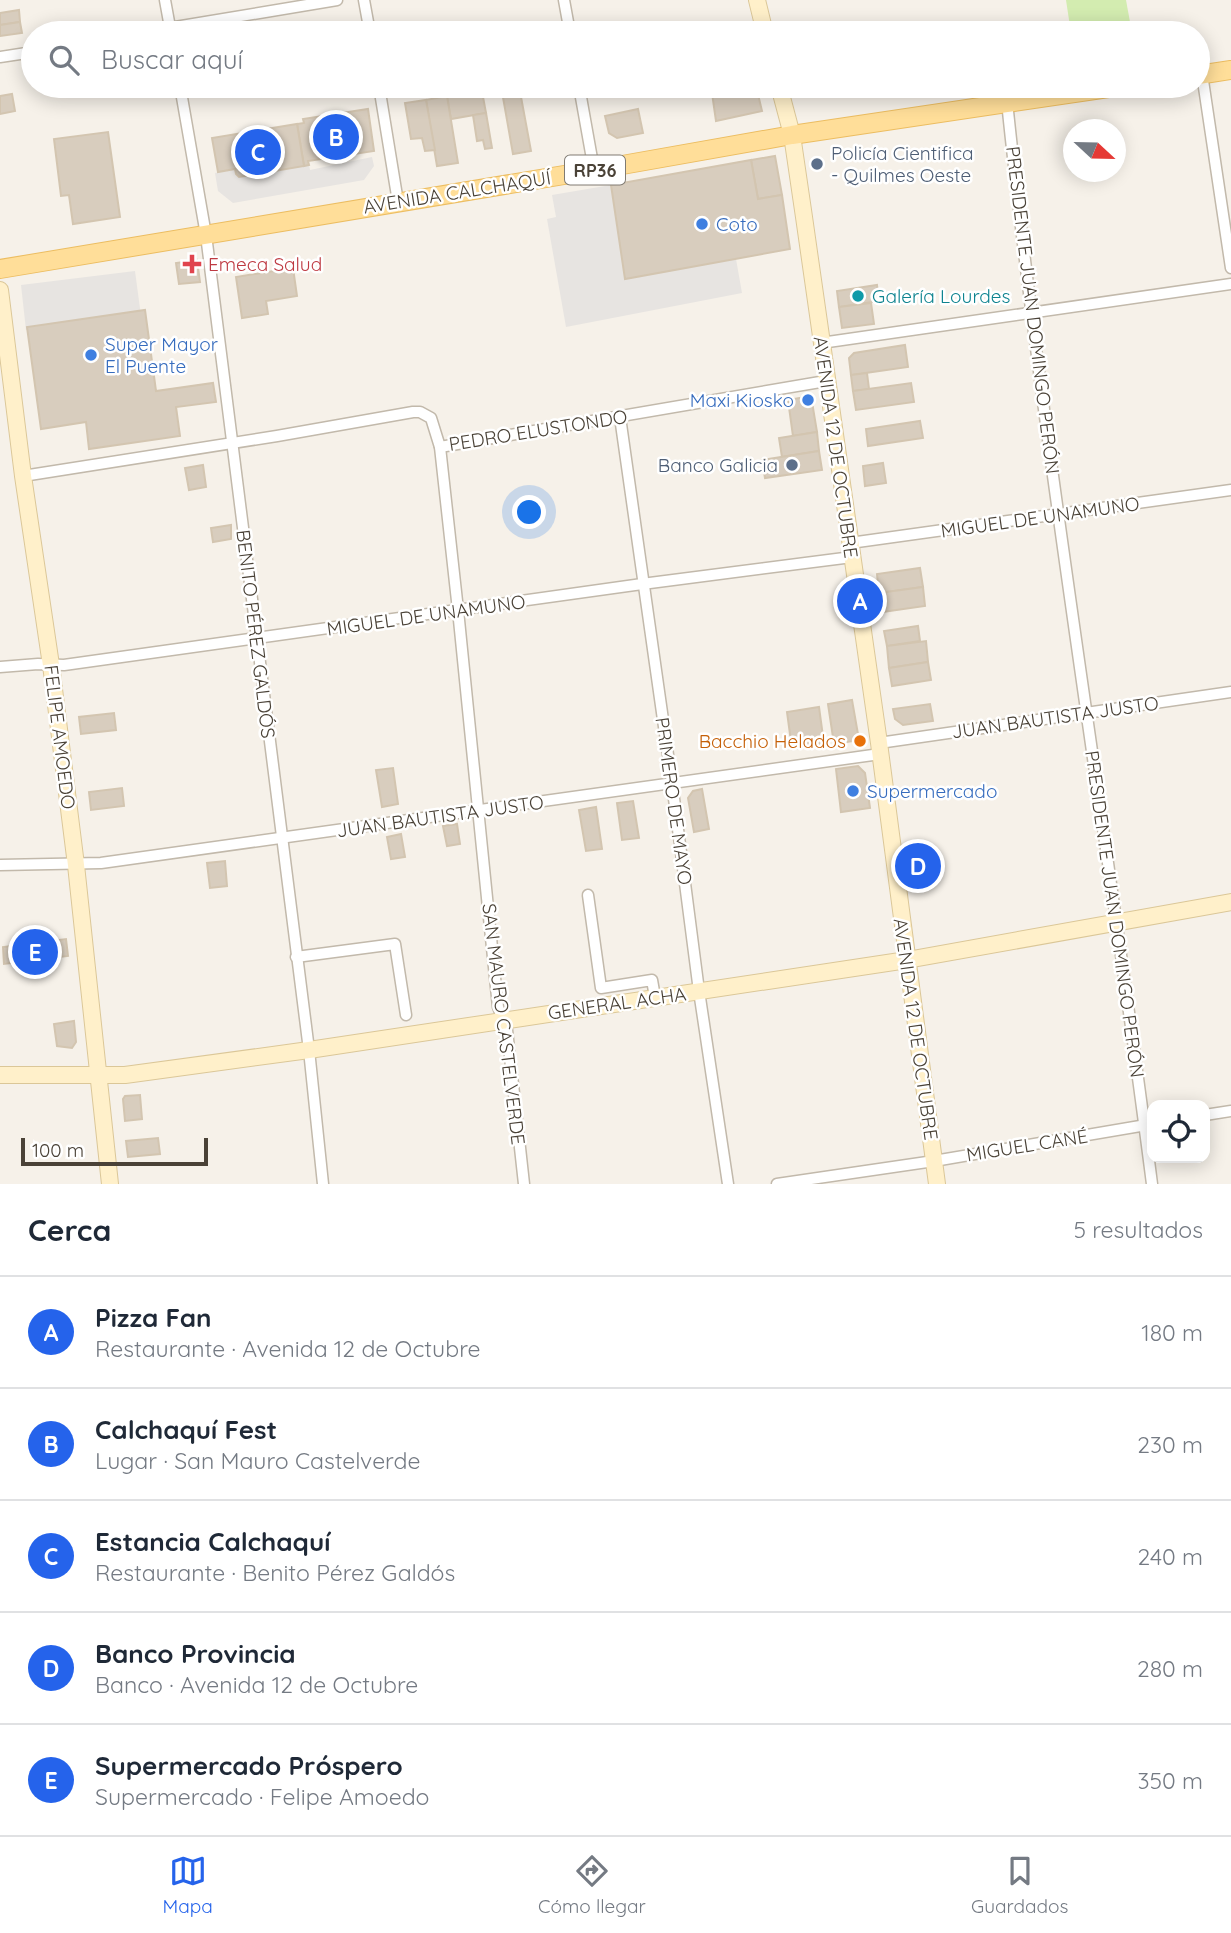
<!DOCTYPE html>
<html lang="es">
<meta charset="utf-8">
<style>
:root{--surface:#fff;--page:#f6f6f7;--text:#1f2937;--muted:#747a83;--line:#e0e1e3;--accent:#2563eb}
body{margin:0;font-family:Quicksand,sans-serif;background:var(--page);color:var(--text)}
.controls{position:absolute;right:21px;bottom:21px;display:grid;overflow:hidden;border-radius:14px;box-shadow:0 4px 18px #0003}
.controls button{width:63px;height:63px;display:grid;place-items:center;padding:0;border:0;border-bottom:2px solid var(--line);background:var(--surface);color:var(--text);font:35px sans-serif}
.compass{position:absolute;left:1063px;top:119px;width:63px;height:63px;border-radius:50%;background:var(--surface);box-shadow:0 4px 18px #0003;rotate:112deg}
.scale{position:absolute;left:21px;bottom:18px;width:187px;box-sizing:border-box;padding-left:7px;border:4px solid #4a4237;border-top:0;font-size:19px;line-height:24px;white-space:nowrap;color:#4a4237;-webkit-text-stroke:5px #fff;paint-order:stroke}
.you{position:absolute;left:530px;top:513px;width:24px;height:24px;margin:-18px;border:5px solid #fff;border-radius:50%;background:#1a73e8;box-shadow:0 0 0 10px #1a73e833}
.badge{display:grid;place-items:center;width:46px;height:46px;border-radius:50%;background:var(--accent);color:#fff;font-size:23px;font-weight:700}
.pin{position:absolute;translate:-50% -50%;border:4px solid #fff;box-shadow:0 2px 7px #0006}
.list{margin:0;padding:0;list-style:none}
h2{display:flex;justify-content:space-between;align-items:center;height:91px;margin:0;padding:0 28px;font-size:30px}
h2 small{font-size:23px;font-weight:400;color:var(--muted)}
.list li{display:grid;grid-template-columns:46px 1fr auto;gap:21px;align-items:center;box-sizing:border-box;height:112px;padding:0 28px;border-top:2px solid var(--line)}
.list b{display:block;font-size:26px;white-space:nowrap}
.list p{margin:0;font-size:23px;white-space:nowrap;color:var(--muted)}
.list em{font-size:23px;font-style:normal;color:var(--muted)}
.icon{flex:none;width:38px;height:38px;fill:none;stroke:currentColor;stroke-width:2;stroke-linecap:round;stroke-linejoin:round}
.map{position:relative;flex:none;width:1231px;height:1184px;overflow:hidden}
.search{position:absolute;background:var(--surface);box-shadow:0 4px 18px #0003;left:21px;right:21px;top:21px;height:77px;display:flex;align-items:center;gap:18px;box-sizing:border-box;padding:0 24px;border-radius:38px;color:var(--muted);font-size:26px}
.sheet{height:651px;background:var(--surface)}
nav{display:flex;justify-content:space-around;align-items:center;box-sizing:border-box;height:98px;border-top:2px solid var(--line);background:var(--surface);font-size:19px;color:var(--muted)}
nav a{display:grid;justify-items:center;gap:4px}
nav .on{color:var(--accent)}
.map>svg:first-child{display:block}
.green{fill:#d3ecb0}
.parking{fill:#e7e4e1}
.building{fill:#d8cdbe;stroke:#d3c5b0;stroke-width:2}
.lines{fill:none;stroke-linecap:round;stroke-linejoin:round}
.street-casing{stroke:#c2b9ab;stroke-width:13}
.secondary-casing{stroke:#dbc798;stroke-width:18}
.primary-casing{stroke:#ecbd61;stroke-width:20}
.street{stroke:#fff;stroke-width:10}
.secondary{stroke:#fff0ca;stroke-width:16}
.primary{stroke:#ffde99;stroke-width:18}
.service-dot{fill:#5c6f8a;stroke:#fff;stroke-width:2.5}
.shop-dot{fill:#3f7fe0;stroke:#fff;stroke-width:2.5}
.health-dot{fill:#e0444e;stroke:#fff;stroke-width:2.5}
.culture-dot{fill:#0f9aa8;stroke:#fff;stroke-width:2.5}
.food-dot{fill:#e8710a;stroke:#fff;stroke-width:2.5}
.labels{text-anchor:middle;dominant-baseline:central;stroke-width:5;stroke-linejoin:round;paint-order:stroke}
.shield{fill:#fff;stroke:#807b73;stroke-width:2}
.shield-label{font-size:18px;font-weight:bold;fill:#4a4237}
.service-label{font-size:19px;fill:#4e5e75;stroke:#fff;text-anchor:start}
.street-label{font-size:19px;fill:#4a4237;stroke:#fff}
.shop-label{font-size:19px;fill:#366cbe;stroke:#fff;text-anchor:start}
.health-label{font-size:19px;fill:#be3a42;stroke:#fff;text-anchor:start}
.culture-label{font-size:19px;fill:#0d838f;stroke:#fff;text-anchor:start}
.food-label{font-size:19px;fill:#c56008;stroke:#fff;text-anchor:end}
</style>
<div class="map">
<svg width="1231" height="1184" viewBox="0 0 1231 1184">
<rect width="100%" height="100%" fill="#f6f1e9"/>
<path class="green" d="M1066,0H1126L1132,33H1071Z"/>
<g class="parking">
<path d="M372,157L374,166L364,180L233,203L218,191L215,173L235,169L236,174L239,177L309,165L310,170Z"/>
<path d="M611,185L625,279L736,259L742,293L566,327L547,219L556,217L552,195Z"/>
<path d="M135,271L141,316L26,330L21,285Z"/>
</g>
<g class="building">
<path d="M19,10L20,22L0,25V13Z"/>
<path d="M20,22L22,33L0,36V25Z"/>
<path d="M445,86H481L486,113L451,119Z"/>
<path d="M501,86H519L531,151L513,154Z"/>
<path d="M711,86H756L762,111L716,121Z"/>
<path d="M12,94L15,111L0,114V96Z"/>
<path d="M447,96L458,163L437,166L426,100Z"/>
<path d="M426,100L435,150L425,151L422,138L411,139L405,103Z"/>
<path d="M368,109L374,151L308,161L309,165L304,166L297,124L304,123L303,119Z"/>
<path d="M638,109L643,133L617,138L609,133L605,116Z"/>
<path d="M486,113L492,148L485,149L483,140L477,141L473,115Z"/>
<path d="M297,124L304,166L239,177L236,174L235,169L218,172L212,138Z"/>
<path d="M108,132L120,217L73,224L69,195L61,196L54,139Z"/>
<path d="M775,156L782,195L758,199L751,160Z"/>
<path d="M751,160L758,199L782,195L790,249L625,279L611,185Z"/>
<path d="M197,260L200,282L179,284L176,263Z"/>
<path d="M293,268L297,296L266,301L268,314L242,318L236,277Z"/>
<path d="M877,285L879,301L839,307L837,291Z"/>
<path d="M871,303L874,324L842,328L839,307Z"/>
<path d="M145,310L156,391L213,383L216,402L176,407L180,436L89,449L86,422L41,429L27,327Z"/>
<path d="M905,345L908,367L851,375L849,358L854,353Z"/>
<path d="M867,373L869,389L853,391L851,375Z"/>
<path d="M911,383L914,402L856,410L853,391Z"/>
<path d="M811,396L817,432L793,436L788,400Z"/>
<path d="M920,421L923,438L868,446L866,429Z"/>
<path d="M817,432L819,451L782,457L779,438Z"/>
<path d="M819,451L822,470L765,478L762,460Z"/>
<path d="M883,463L886,483L865,486L863,466Z"/>
<path d="M203,465L206,487L189,490L185,468Z"/>
<path d="M231,525V539L213,542L211,528Z"/>
<path d="M920,568L923,587L879,593L877,574Z"/>
<path d="M923,587L925,606L882,612L879,593Z"/>
<path d="M918,626L920,641L887,646L884,631Z"/>
<path d="M926,641L928,662L889,668L887,646Z"/>
<path d="M928,662L931,680L892,686L889,668Z"/>
<path d="M852,700L859,740L834,744L828,704Z"/>
<path d="M930,704L933,721L903,725L895,719L893,709Z"/>
<path d="M819,707L824,744L792,749L787,712Z"/>
<path d="M114,713L116,730L81,734L79,717Z"/>
<path d="M858,766L865,773L870,808L841,812L836,769Z"/>
<path d="M393,768L398,804L382,807L376,770Z"/>
<path d="M122,788L124,806L91,810L89,792Z"/>
<path d="M702,789L709,829L694,832L688,798L693,791Z"/>
<path d="M633,801L639,838L622,840L617,803Z"/>
<path d="M596,807L602,849L586,851L579,810Z"/>
<path d="M457,824L460,844L447,846L443,826Z"/>
<path d="M401,834L405,857L391,859L387,837Z"/>
<path d="M225,861L227,886L210,888L207,863Z"/>
<path d="M66,939L68,956L4,964L3,947Z"/>
<path d="M74,1021L76,1042L72,1048L57,1046L54,1024Z"/>
<path d="M140,1095L142,1119L125,1121L123,1099L125,1096Z"/>
<path d="M158,1138L160,1154L128,1157L126,1141Z"/>
</g>
<g class="lines">
<g class="street-casing">
<g id="street">
<path d="M165,0L171,33"/>
<path d="M364,0L370,33"/>
<path d="M564,0L570,33"/>
<path d="M139,33L337,0"/>
<path d="M0,57L33,52"/>
<path d="M1202,74L1231,268"/>
<path d="M180,86L206,235L309,1050L323,1184"/>
<path d="M379,86L398,202"/>
<path d="M579,86L594,170"/>
<path d="M1007,102C1045,464 1106,823 1152,1184"/>
<path d="M821,343L1231,284"/>
<path d="M620,417L672,783L699,991L728,1184"/>
<path d="M440,447L826,381"/>
<path d="M23,476L277,436L413,412H420L431,418L440,447L458,610L498,1007L507,1030L524,1184"/>
<path d="M850,543L1231,490"/>
<path d="M0,667L38,664L64,665L642,584L852,557"/>
<path d="M879,743L1231,692"/>
<path d="M0,865L101,863L880,754"/>
<path d="M588,895L601,988L652,980L655,997"/>
<path d="M296,957L395,944L406,1015"/>
<path d="M1205,1115L1231,1111"/>
<path d="M777,1184L934,1161L1152,1124"/>
</g>
</g>
<g class="secondary-casing">
<g id="secondary">
<path d="M757,0L765,33"/>
<path d="M779,86L792,135L804,217L879,743L937,1184"/>
<path d="M0,290L23,476L51,665L76,865L110,1184"/>
<path d="M0,1075H125L309,1050L907,960L1231,902"/>
</g>
</g>
<g class="primary-casing">
<g id="primary">
<path d="M1198,75L1231,70"/>
<path d="M0,269L594,170L792,135L1122,86"/>
</g>
</g>
<use href="#street" class="street"/>
<use href="#secondary" class="secondary"/>
<use href="#primary" class="primary"/>
</g>
<g class="service-dot">
<circle cx="817" cy="164" r="7"/>
<circle cx="792" cy="465" r="7"/>
</g>
<g class="shop-dot">
<circle cx="702" cy="224" r="7"/>
<circle cx="91" cy="355" r="7"/>
<circle cx="808" cy="400" r="7"/>
<circle cx="853" cy="791" r="7"/>
</g>
<path class="health-dot" d="M188.5 253.5h7v7h7v7h-7v7h-7v-7h-7v-7h7z"/>
<circle class="culture-dot" cx="858" cy="296" r="7"/>
<circle class="food-dot" cx="860" cy="741" r="7"/>
<g class="labels">
<rect class="shield" x="565" y="155.5" width="60" height="29" rx="5"/>
<g class="shield-label">
<text x="595" y="170">RP36</text>
</g>
<g class="service-label">
<text x="831" y="153">Policía Cientifica<tspan x="831" dy="22">- Quilmes Oeste</tspan></text>
<text x="778" y="465" text-anchor="end">Banco Galicia</text>
</g>
<g class="street-label">
<text transform="translate(457 192) rotate(-9)">AVENIDA CALCHAQUÍ</text>
<text transform="translate(1033 310) rotate(83)">PRESIDENTE JUAN DOMINGO PERÓN</text>
<text transform="translate(538 430) rotate(-9)">PEDRO ELUSTONDO</text>
<text transform="translate(836 447) rotate(82)">AVENIDA 12 DE OCTUBRE</text>
<text transform="translate(1040 517) rotate(-8)">MIGUEL DE UNAMUNO</text>
<text transform="translate(426 615) rotate(-8)">MIGUEL DE UNAMUNO</text>
<text transform="translate(256 634) rotate(83)">BENITO PÉREZ GALDÓS</text>
<text transform="translate(1055 717) rotate(-8)">JUAN BAUTISTA JUSTO</text>
<text transform="translate(60 737) rotate(83)">FELIPE AMOEDO</text>
<text transform="translate(674 801) rotate(82)">PRIMERO DE MAYO</text>
<text transform="translate(440 816) rotate(-8)">JUAN BAUTISTA JUSTO</text>
<text transform="translate(1115 914) rotate(82)">PRESIDENTE JUAN DOMINGO PERÓN</text>
<text transform="translate(617 1003) rotate(-8)">GENERAL ACHA</text>
<text transform="translate(504 1024) rotate(83)">SAN MAURO CASTELVERDE</text>
<text transform="translate(916 1029) rotate(82)">AVENIDA 12 DE OCTUBRE</text>
<text transform="translate(1027 1145) rotate(-9)">MIGUEL CANÉ</text>
</g>
<g class="shop-label">
<text x="716" y="224">Coto</text>
<text x="105" y="344">Super Mayor<tspan x="105" dy="22">El Puente</tspan></text>
<text x="794" y="400" text-anchor="end">Maxi Kiosko</text>
<text x="867" y="791">Supermercado</text>
</g>
<g class="health-label">
<text x="208" y="264">Emeca Salud</text>
</g>
<g class="culture-label">
<text x="872" y="296">Galería Lourdes</text>
</g>
<g class="food-label">
<text x="846" y="741">Bacchio Helados</text>
</g>
</g>
</svg>
<div class="controls">
<button><svg class="icon" aria-label="locate" viewBox="0 0 24 24"><circle cx="12" cy="12" r="6"/><path d="M12 2v4M12 18v4M2 12h4M18 12h4"/></svg></button>
</div>
<svg class="compass" viewBox="-18 -18 36 36"><path d="M0-13l5 13h-10z" fill="#e53935"/><path d="M0 13l5-13h-10z" fill="#747a83"/></svg>
<div class="scale">100 m</div>
<div class="you"></div>
<div class="pin badge" style="left:860px;top:601px">A</div>
<div class="pin badge" style="left:336px;top:137px">B</div>
<div class="pin badge" style="left:258px;top:152px">C</div>
<div class="pin badge" style="left:918px;top:866px">D</div>
<div class="pin badge" style="left:35px;top:952px">E</div>
<div class="search"><svg class="icon" aria-label="search" viewBox="0 0 24 24"><circle cx="10" cy="10" r="6"/><path d="M15 15l6 6"/></svg>Buscar aquí</div>
</div>
<section class="sheet">
<h2>Cerca<small>5 resultados</small></h2>
<ul class="list">
<li><span class="badge">A</span><div><b>Pizza Fan</b><p>Restaurante · Avenida 12 de Octubre</p></div><em>180 m</em></li>
<li><span class="badge">B</span><div><b>Calchaquí Fest</b><p>Lugar · San Mauro Castelverde</p></div><em>230 m</em></li>
<li><span class="badge">C</span><div><b>Estancia Calchaquí</b><p>Restaurante · Benito Pérez Galdós</p></div><em>240 m</em></li>
<li><span class="badge">D</span><div><b>Banco Provincia</b><p>Banco · Avenida 12 de Octubre</p></div><em>280 m</em></li>
<li><span class="badge">E</span><div><b>Supermercado Próspero</b><p>Supermercado · Felipe Amoedo</p></div><em>350 m</em></li>
</ul>
</section>
<nav>
<a class="on"><svg class="icon" aria-label="map" viewBox="0 0 24 24"><path d="M3 6l6-2 6 2 6-2v14l-6 2-6-2-6 2zM9 4v14M15 6v14"/></svg>Mapa</a>
<a><svg class="icon" aria-label="directions" viewBox="0 0 24 24"><path d="M12 3l9 9-9 9-9-9zM9 14v-3h6M13 9l2 2-2 2"/></svg>Cómo llegar</a>
<a><svg class="icon" aria-label="saved" viewBox="0 0 24 24"><path d="M7 4h10v16l-5-4-5 4z"/></svg>Guardados</a>
</nav>
